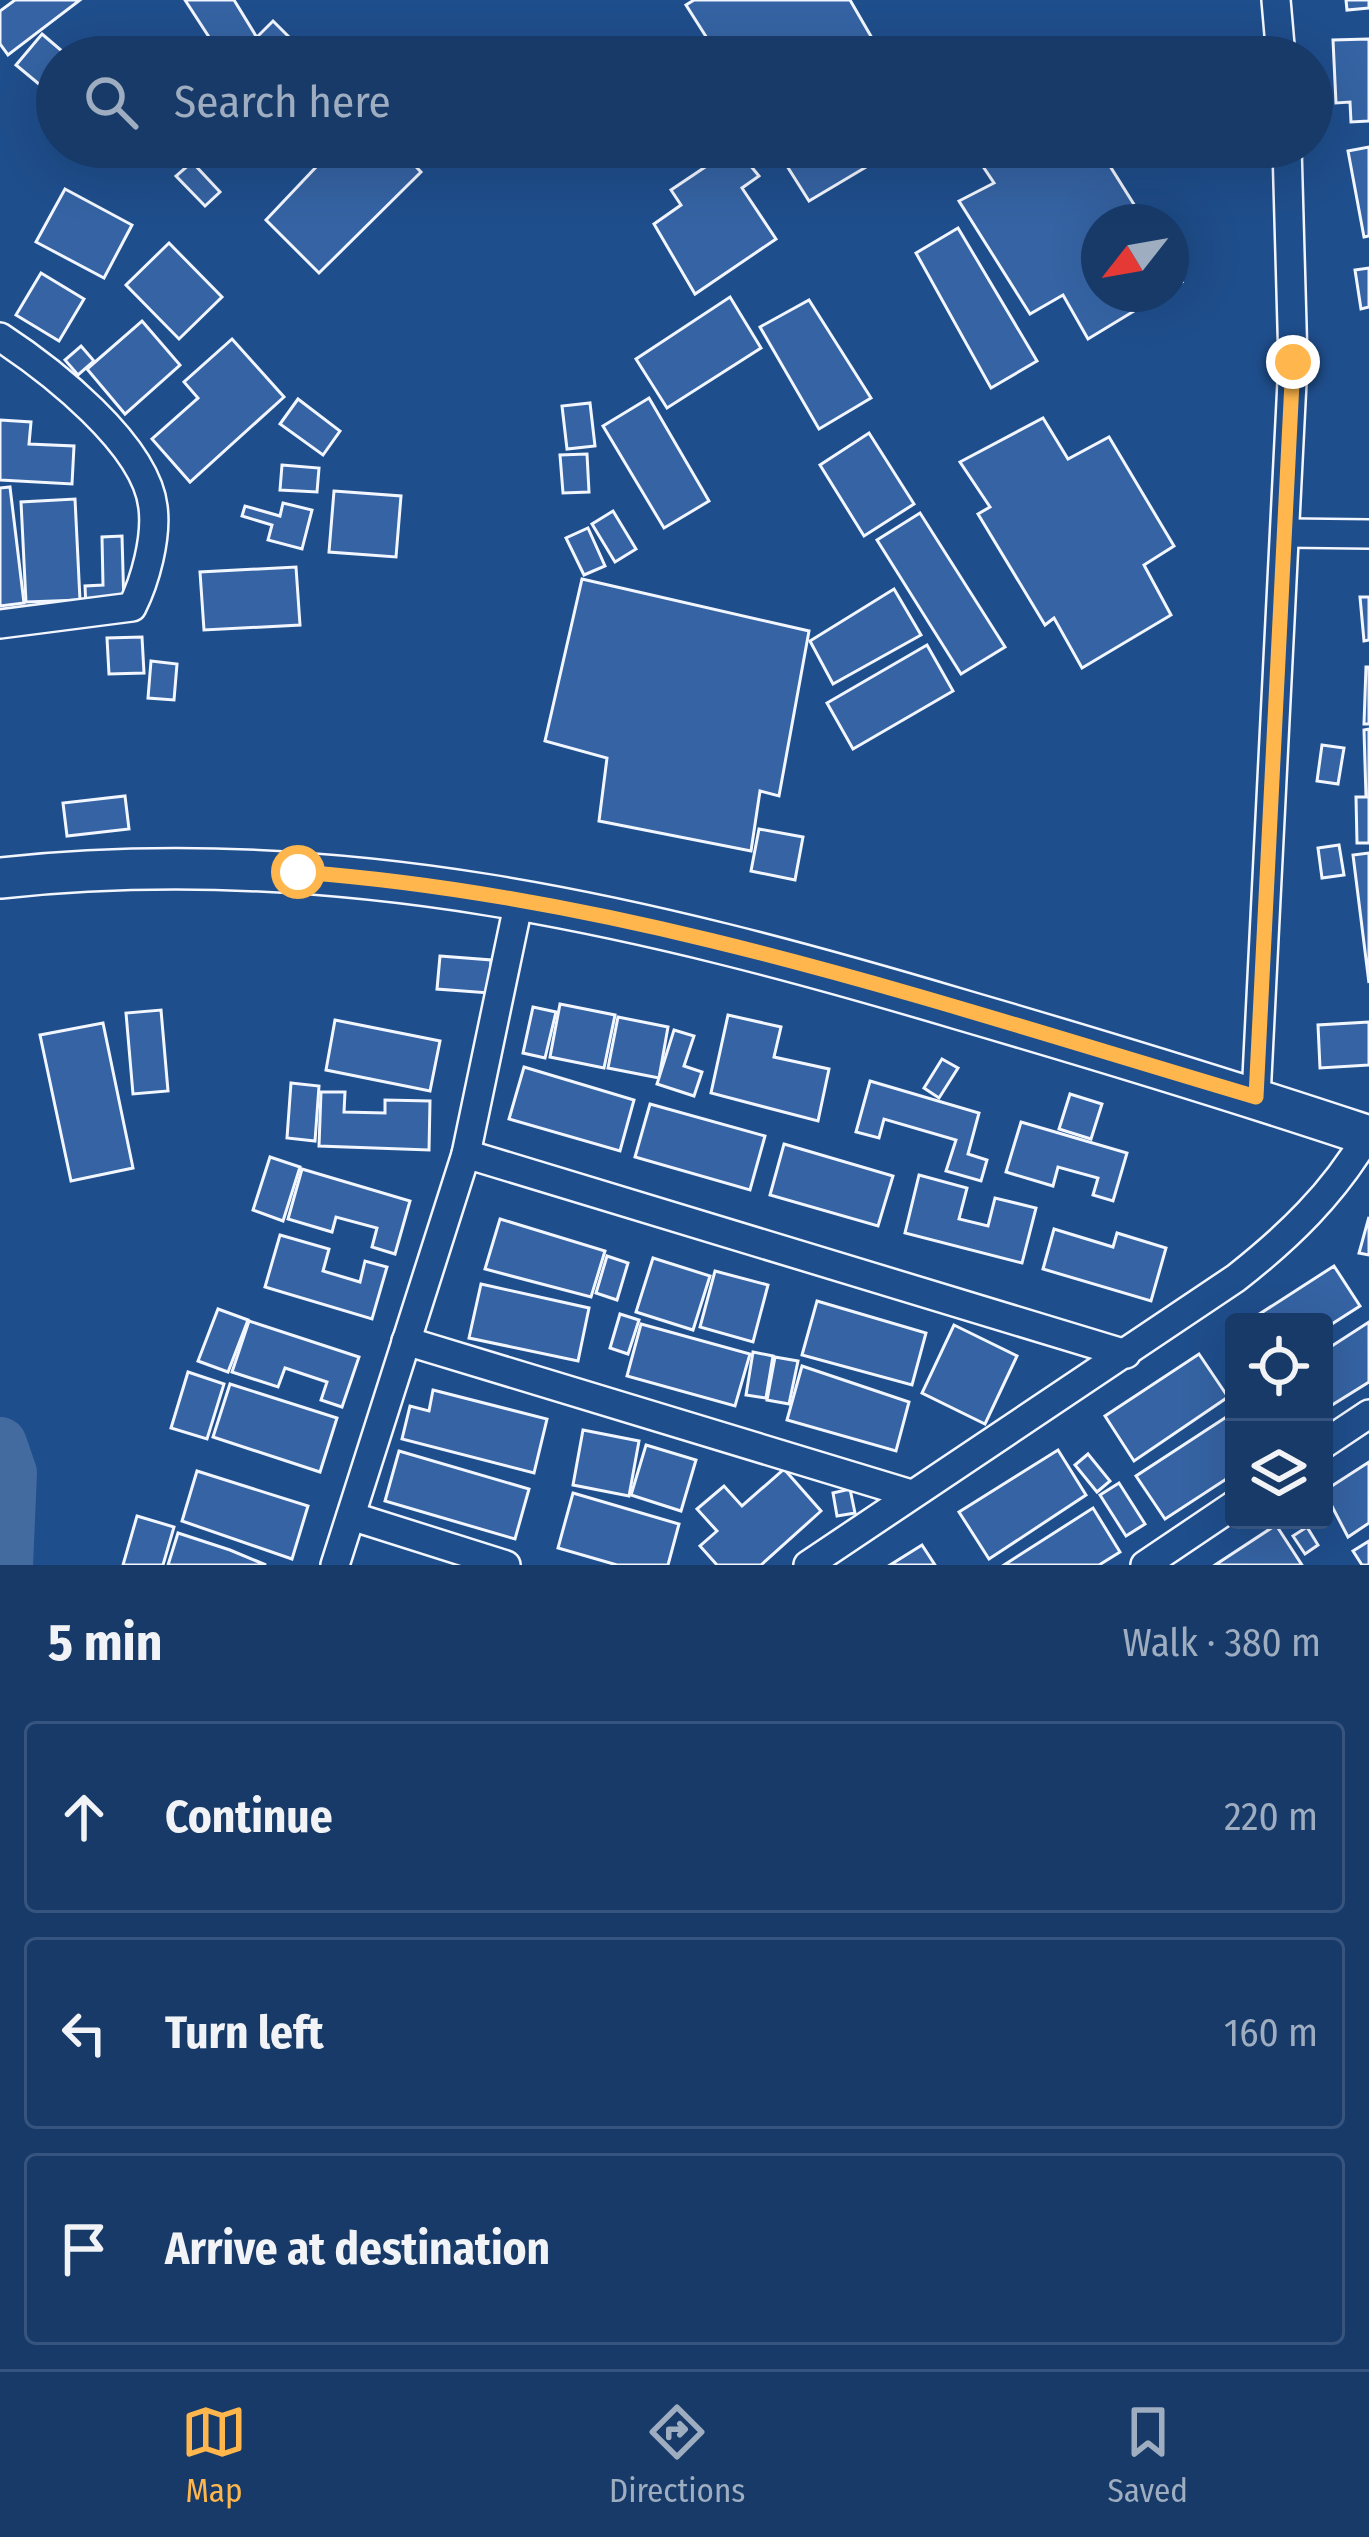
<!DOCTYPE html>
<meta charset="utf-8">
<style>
:root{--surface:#173a69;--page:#244571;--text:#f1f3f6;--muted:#9eadc0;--line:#36547d;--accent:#ffb74d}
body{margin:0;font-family:"Fira Sans Condensed",sans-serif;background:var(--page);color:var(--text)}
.controls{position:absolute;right:36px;bottom:36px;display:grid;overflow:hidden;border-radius:12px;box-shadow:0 12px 48px #0002}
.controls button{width:108px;height:108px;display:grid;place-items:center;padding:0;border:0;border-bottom:3px solid var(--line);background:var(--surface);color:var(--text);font:60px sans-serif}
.compass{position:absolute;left:1081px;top:204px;width:108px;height:108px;border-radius:50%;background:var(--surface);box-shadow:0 12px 48px #0002;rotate:239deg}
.stop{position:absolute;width:36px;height:36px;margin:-27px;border:9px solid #ffb74d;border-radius:50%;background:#fff}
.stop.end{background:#ffb74d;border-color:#fff;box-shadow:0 3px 12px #0008}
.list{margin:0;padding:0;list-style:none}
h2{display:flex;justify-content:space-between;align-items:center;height:156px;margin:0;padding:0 48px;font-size:51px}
h2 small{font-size:39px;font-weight:400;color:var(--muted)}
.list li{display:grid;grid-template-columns:78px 1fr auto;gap:36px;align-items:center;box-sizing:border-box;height:192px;margin:0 24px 24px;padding:0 24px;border:3px solid var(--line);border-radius:12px}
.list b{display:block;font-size:45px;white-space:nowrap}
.list em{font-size:39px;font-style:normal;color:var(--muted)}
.icon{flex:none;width:66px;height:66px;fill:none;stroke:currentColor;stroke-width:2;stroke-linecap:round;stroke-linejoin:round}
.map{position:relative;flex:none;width:1369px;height:1565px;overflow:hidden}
.search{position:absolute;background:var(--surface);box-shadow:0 12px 48px #0002;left:36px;right:36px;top:36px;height:132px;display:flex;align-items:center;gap:30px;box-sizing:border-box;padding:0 42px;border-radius:66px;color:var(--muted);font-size:45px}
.sheet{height:804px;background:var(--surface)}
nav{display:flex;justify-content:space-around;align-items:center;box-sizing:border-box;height:168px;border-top:3px solid var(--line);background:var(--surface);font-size:33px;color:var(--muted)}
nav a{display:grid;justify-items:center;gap:6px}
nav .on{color:var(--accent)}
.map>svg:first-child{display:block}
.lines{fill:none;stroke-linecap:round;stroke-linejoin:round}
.river{stroke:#446ba0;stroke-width:54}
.building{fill:#3563a3;stroke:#f2f6ff;stroke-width:3}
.street-casing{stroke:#f2f6ff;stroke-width:32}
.secondary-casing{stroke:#f2f6ff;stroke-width:44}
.street{stroke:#1f4e8c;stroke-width:27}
.secondary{stroke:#1f4e8c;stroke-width:39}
.route{stroke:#ffb74d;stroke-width:15}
</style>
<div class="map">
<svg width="1369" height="1565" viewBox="0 0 1369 1565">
<rect width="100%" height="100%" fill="#1f4e8c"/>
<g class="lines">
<path class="river" d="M0,1444L10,1473L6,1565"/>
</g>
<g class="building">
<path d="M15,0H80L8,55L0,44V11Z"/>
<path d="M185,0H234L256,36L222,57Z"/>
<path d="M694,0H850L883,57H719L686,5Z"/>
<path d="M1346,0H1369V8L1347,10Z"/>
<path d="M273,21L309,57H247L242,52Z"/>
<path d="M42,34L69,57H57V99L16,65Z"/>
<path d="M1369,39V121L1351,122L1350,102L1336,103L1333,40Z"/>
<path d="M1191,40L1195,57H1172L1170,45Z"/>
<path d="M114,147H141L130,160Z"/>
<path d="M335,147H397L421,172L319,273L266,220Z"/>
<path d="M735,147L759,176L742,188L776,239L695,294L654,224L681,205L671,190Z"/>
<path d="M775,147H891L893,151L809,201Z"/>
<path d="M970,147H1098L1145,222H1099V294H1162L1088,339L1063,295L1030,314L959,201L994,183Z"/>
<path d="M1369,147V236L1364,237L1348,151Z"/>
<path d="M192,162L220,192L205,206L176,176Z"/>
<path d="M65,189L132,225L104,278L36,242Z"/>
<path d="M958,228L1037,361L991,388L916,253Z"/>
<path d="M169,243L222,297L179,339L126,285Z"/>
<path d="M1171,264L1182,282L1171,288Z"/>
<path d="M1369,268V307L1361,309L1355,270Z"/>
<path d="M41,273L84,299L59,341L16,315Z"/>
<path d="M730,297L761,348L667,408L636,359Z"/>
<path d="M809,300L871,398L819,429L760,327Z"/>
<path d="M142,321L180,365L125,414L87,369Z"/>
<path d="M232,339L284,397L190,482L152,439L198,398L184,382Z"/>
<path d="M81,346L94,361L78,375L65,360Z"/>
<path d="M649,398L709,501L664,528L603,426Z"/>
<path d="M298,399L340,431L323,455L280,424Z"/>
<path d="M590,403L595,446L567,449L562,406Z"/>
<path d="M1043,418L1068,459L1109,437L1174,546L1144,565L1171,615L1082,668L1054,618L1045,625L978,514L990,507L960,462Z"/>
<path d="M0,420L31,422L29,444L74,446L72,484L0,480Z"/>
<path d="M869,433L914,504L864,536L820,465Z"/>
<path d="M587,454L589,492L563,493L560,455Z"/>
<path d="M282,465L319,468L317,492L280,490Z"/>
<path d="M10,487L24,603L0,606V488Z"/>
<path d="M334,491L401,496L396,557L329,552Z"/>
<path d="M75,499L80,600L26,602L21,502Z"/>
<path d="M283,503L312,510L302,549L268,540L272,525L242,516L245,506L280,516Z"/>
<path d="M613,511L636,549L615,562L592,524Z"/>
<path d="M920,513L1005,647L961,674L877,540Z"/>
<path d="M588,528L605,566L584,575L566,538Z"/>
<path d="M122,536L124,607L86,608L85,586L103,585L102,537Z"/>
<path d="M296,567L300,625L204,630L200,572Z"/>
<path d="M582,579L809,631L779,796L760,791L751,851L599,821L607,758L545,741Z"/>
<path d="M894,589L921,635L833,684L810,641Z"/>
<path d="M1360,597H1369V640L1364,641Z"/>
<path d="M142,637L144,673L109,674L107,638Z"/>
<path d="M927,645L953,691L853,749L827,703Z"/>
<path d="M151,661L177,664L174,700L148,698Z"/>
<path d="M1366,667H1369V724H1364Z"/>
<path d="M1369,729V843H1357L1356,797H1366L1364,730Z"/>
<path d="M1322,745L1344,748L1338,784L1317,781Z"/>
<path d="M125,796L129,829L67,836L63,803Z"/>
<path d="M759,829L803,837L795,880L751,871Z"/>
<path d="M1339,845L1344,875L1322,878L1318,848Z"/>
<path d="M1369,853V983L1353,855Z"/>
<path d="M440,956L491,960L489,993L437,989Z"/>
<path d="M560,1004L615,1015L604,1068L550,1057Z"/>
<path d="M533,1007L556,1012L545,1058L523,1053Z"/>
<path d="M161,1010L168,1091L133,1094L126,1013Z"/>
<path d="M728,1015L781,1027L774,1057L829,1069L818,1121L711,1093Z"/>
<path d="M618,1017L668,1027L659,1078L608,1068Z"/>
<path d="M335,1020L440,1041L430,1091L326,1070Z"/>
<path d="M1369,1022V1065L1320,1068L1318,1025Z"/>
<path d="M103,1023L133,1168L71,1181L40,1035Z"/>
<path d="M674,1030L694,1036L684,1066L702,1072L694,1096L657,1084Z"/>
<path d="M942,1059L958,1068L939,1098L924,1088Z"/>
<path d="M524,1067L634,1100L620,1151L509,1119Z"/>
<path d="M870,1081L979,1113L968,1154L987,1160L981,1181L946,1171L956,1140L884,1119L879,1138L856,1132Z"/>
<path d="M291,1083L319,1086L315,1141L287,1138Z"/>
<path d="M321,1092H345L344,1112L385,1113V1100L430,1101L429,1150L319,1146Z"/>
<path d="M1070,1094L1102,1104L1091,1139L1059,1129Z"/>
<path d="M650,1104L765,1136L750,1190L635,1157Z"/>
<path d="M1021,1122L1127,1153L1113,1201L1093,1195L1098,1178L1058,1167L1053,1186L1006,1172Z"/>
<path d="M784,1144L893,1176L878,1226L770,1195Z"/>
<path d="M270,1157L300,1167L283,1221L253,1210Z"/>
<path d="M302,1169L410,1201L395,1254L372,1247L377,1228L336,1217L332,1232L288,1219Z"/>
<path d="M919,1175L967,1188L959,1219L988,1226L995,1198L1036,1208L1022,1263L905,1233Z"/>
<path d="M1369,1217V1255L1359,1253Z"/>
<path d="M500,1219L605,1251L591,1297L485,1269Z"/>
<path d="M1054,1229L1113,1247L1117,1233L1166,1248L1151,1301L1043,1269Z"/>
<path d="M280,1235L329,1249L323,1271L360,1282L365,1261L387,1267L372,1319L265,1287Z"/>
<path d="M607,1256L628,1263L617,1300L596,1293Z"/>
<path d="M653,1258L710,1276L693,1330L636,1312Z"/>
<path d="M1334,1266L1360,1306L1324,1329V1322H1247Z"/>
<path d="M715,1271L768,1285L753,1342L700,1327Z"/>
<path d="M481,1284L589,1308L578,1361L469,1338Z"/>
<path d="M817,1301L926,1333L912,1385L802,1355Z"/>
<path d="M218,1309L248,1320L228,1372L198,1361Z"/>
<path d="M620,1314L639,1320L628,1354L610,1348Z"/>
<path d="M249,1321L359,1357L342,1407L321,1400L327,1382L285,1368L278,1387L232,1372Z"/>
<path d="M1369,1322V1382L1324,1410V1351Z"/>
<path d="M641,1324L750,1354L735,1406L627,1376Z"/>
<path d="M954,1325L1017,1356L985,1424L922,1393Z"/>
<path d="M753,1352L773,1356L766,1398L746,1395Z"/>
<path d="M1199,1354L1228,1397L1134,1461L1105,1416Z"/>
<path d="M775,1357L798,1361L789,1404L767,1400Z"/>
<path d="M802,1366L909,1402L896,1451L787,1420Z"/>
<path d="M188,1372L224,1384L207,1439L171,1428Z"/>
<path d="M230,1384L337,1418L320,1472L213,1437Z"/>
<path d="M433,1390L547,1419L534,1473L402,1439L410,1406L429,1411Z"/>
<path d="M1234,1412V1474L1165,1519L1136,1476Z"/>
<path d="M583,1430L639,1441L629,1496L573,1485Z"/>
<path d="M646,1445L696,1460L681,1511L631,1495Z"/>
<path d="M1058,1450L1086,1495L989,1559L959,1512Z"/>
<path d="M399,1451L529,1489L515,1539L385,1501Z"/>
<path d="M1088,1454L1110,1481L1097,1492L1075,1465Z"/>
<path d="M1369,1462V1523L1348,1537L1324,1491Z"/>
<path d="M784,1469L821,1511L761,1565H717L700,1546L717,1531L697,1509L724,1486L742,1506Z"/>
<path d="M197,1471L308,1506L292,1559L182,1521Z"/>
<path d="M1119,1483L1145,1524L1126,1536L1100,1495Z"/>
<path d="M850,1489L855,1513L837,1516L833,1493Z"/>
<path d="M573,1493L679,1524L668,1565H617L558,1548Z"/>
<path d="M1093,1508L1120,1552L1099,1565H1004Z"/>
<path d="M137,1516L174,1527L163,1565H123Z"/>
<path d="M1276,1525L1302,1565H1215Z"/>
<path d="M1307,1527L1318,1545L1305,1554L1293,1536Z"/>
<path d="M178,1533L230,1550L266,1565H168Z"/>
<path d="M1369,1541V1565H1362L1353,1551Z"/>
<path d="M922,1545L935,1565H890Z"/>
</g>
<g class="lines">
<g class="street-casing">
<g id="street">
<path d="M1276,0L1281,57"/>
<path d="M0,337C49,369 146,444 153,507C157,538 145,581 132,607L0,624"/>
<path d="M1287,533L1369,534"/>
<path d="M1256,1097L1293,362L1287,147"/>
<path d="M466,1154L1126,1354"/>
<path d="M406,1341L911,1494"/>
<path d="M1324,1444L1369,1414"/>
<path d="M351,1516L506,1565"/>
<path d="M335,1565L466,1154L520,896"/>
<path d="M808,1565L1236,1278C1288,1237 1333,1194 1367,1136"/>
<path d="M1145,1565L1234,1505"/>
</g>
</g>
<g class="secondary-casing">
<path id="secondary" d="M0,878C337,842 643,915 962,1010C1099,1050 1234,1091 1369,1136"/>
</g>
<use href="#street" class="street"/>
<use href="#secondary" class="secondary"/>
</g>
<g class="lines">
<path class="route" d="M298,872C628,896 941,1004 1256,1097L1293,362"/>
</g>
</svg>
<div class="controls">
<button><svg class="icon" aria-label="locate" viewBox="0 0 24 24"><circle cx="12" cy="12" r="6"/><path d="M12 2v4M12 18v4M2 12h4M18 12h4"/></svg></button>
<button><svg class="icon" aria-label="layers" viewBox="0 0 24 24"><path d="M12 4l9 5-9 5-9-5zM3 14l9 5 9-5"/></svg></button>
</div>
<svg class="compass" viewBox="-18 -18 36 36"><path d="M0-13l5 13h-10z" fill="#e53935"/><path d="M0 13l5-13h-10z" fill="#9eadc0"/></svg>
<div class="stop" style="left:298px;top:872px"></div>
<div class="stop end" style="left:1293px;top:362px"></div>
<div class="search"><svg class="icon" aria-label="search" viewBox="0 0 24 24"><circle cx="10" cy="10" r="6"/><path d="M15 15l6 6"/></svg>Search here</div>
</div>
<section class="sheet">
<h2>5 min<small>Walk · 380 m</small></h2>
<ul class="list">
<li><svg class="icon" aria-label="ahead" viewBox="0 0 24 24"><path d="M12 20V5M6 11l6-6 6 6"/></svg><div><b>Continue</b></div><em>220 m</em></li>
<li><svg class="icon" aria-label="left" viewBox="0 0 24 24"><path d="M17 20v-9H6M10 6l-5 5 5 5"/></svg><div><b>Turn left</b></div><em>160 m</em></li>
<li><svg class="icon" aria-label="arrive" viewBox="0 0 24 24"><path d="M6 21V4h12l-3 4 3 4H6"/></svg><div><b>Arrive at destination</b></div></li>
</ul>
</section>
<nav>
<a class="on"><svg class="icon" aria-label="map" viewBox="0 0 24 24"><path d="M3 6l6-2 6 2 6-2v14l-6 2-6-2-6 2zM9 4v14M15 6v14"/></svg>Map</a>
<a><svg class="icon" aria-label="directions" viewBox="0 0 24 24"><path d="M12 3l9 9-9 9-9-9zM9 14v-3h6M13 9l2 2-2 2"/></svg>Directions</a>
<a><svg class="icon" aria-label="saved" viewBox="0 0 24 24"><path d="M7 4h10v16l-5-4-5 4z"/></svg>Saved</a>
</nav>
